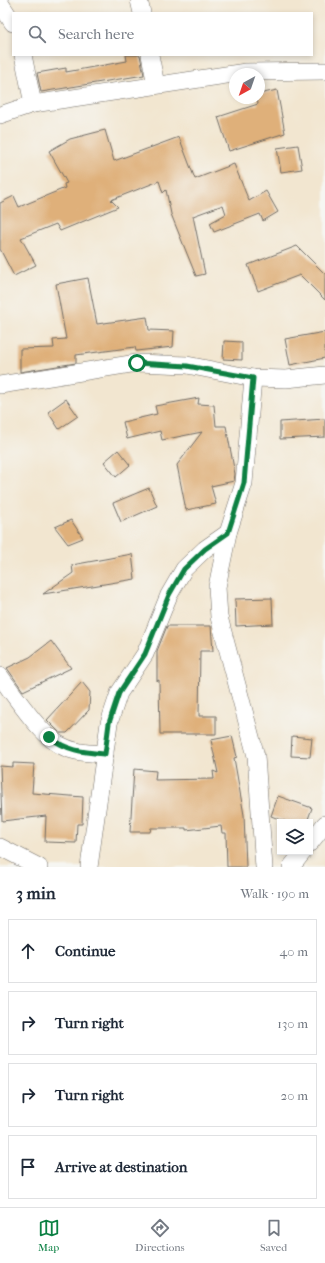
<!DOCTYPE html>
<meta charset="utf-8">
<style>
:root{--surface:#fff;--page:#f2f2f3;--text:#1f2937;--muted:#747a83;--line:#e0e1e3;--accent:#0b8043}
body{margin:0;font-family:"IM FELL French Canon",serif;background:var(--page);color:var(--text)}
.controls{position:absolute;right:12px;bottom:12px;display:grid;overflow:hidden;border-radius:0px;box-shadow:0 2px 6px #0003}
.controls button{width:36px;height:36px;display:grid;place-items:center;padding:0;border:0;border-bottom:1px solid var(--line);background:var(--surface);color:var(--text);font:20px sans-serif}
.compass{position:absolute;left:229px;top:68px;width:36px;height:36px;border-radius:50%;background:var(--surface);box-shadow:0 2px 6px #0003;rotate:220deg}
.stop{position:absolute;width:12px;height:12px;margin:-9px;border:3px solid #0b8043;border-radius:50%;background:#fff}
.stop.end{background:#0b8043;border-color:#fff;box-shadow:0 1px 4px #0008}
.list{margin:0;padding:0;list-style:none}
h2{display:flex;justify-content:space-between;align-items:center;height:52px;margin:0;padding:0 16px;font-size:17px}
h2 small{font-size:13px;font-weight:400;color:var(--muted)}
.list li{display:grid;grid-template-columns:26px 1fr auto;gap:12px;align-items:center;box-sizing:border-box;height:64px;margin:0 8px 8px;padding:0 8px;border:1px solid var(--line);border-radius:0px}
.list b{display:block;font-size:15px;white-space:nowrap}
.list em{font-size:13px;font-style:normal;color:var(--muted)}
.icon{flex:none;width:22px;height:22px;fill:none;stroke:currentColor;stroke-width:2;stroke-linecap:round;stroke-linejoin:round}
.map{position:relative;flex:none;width:325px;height:867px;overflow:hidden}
.search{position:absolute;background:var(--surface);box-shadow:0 2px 6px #0003;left:12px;right:12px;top:12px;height:44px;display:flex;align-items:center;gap:10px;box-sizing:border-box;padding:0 14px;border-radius:0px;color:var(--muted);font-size:15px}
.sheet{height:340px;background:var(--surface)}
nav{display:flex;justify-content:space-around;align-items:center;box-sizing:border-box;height:56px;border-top:1px solid var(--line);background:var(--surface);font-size:11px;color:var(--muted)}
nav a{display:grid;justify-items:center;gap:2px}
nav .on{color:var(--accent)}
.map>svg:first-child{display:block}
.building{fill:#dfb07a}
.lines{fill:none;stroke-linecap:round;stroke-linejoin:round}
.street-casing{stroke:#716c65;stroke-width:18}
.street{stroke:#fff;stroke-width:17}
.route{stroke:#0b8043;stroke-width:5}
</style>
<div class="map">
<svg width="325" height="867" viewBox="0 0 325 867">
<rect width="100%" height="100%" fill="#f6f6f2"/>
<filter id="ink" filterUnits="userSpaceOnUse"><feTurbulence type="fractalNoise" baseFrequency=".025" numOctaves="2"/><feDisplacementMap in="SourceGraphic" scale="8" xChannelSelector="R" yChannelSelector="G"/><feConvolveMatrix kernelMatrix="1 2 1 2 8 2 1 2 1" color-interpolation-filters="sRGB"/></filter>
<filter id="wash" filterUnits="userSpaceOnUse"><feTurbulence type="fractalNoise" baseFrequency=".012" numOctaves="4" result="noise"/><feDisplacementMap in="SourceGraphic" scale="16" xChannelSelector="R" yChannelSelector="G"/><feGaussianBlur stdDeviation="0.9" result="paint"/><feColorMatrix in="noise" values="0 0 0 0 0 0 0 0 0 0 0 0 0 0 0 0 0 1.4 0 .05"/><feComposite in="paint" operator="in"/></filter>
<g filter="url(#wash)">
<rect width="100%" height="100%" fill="#f2e6d0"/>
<g id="blocks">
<g class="building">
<path d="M126,55H140L144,75L41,92L37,73L66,68V72L127,61Z"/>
<path d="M277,90L285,133L229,151L218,117L258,104L257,98H259V94Z"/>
<path d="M105,130L114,161L179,137L195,179L234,164L249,201L266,191L278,212L263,221L260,214L214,232L210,223L226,214L223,205L193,216L205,274L196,276L171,214L166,190L163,193L159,181L111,200L118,207L60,231L56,224L21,238L36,265L14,276L0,249V203L14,196L19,207L65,188L64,184L67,183L49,151L70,139Z"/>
<path d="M298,145L302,169L281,172L277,148Z"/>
<path d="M297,246L325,274V300L300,275L258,291L248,265Z"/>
<path d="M88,278L97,324L147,317L149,330L174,331L173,347L136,351L135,347L76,355V363L20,372V349L54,348L53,340L66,339L56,284Z"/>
<path d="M325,332V358L290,365L285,339Z"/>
<path d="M224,341L242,342V360L223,359Z"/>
<path d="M199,398L198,404L214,405L216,426H226L235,474L234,481L211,486L216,504L186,510L177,465L202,432L162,440L160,431L127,439L123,422L157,414L155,406Z"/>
<path d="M66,399L78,416L59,429L48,412Z"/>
<path d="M325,419V437L280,439V422Z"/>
<path d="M118,450L130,465L116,477L104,462Z"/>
<path d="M149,488L157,506L121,522L113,503Z"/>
<path d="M71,520L83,538L68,544L55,527Z"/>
<path d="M132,554L135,579L43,594L73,573L72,565Z"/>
<path d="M272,598L273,624L236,626L235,599Z"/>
<path d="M167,626H211L213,651H200L199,716H216V734H160L159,680L157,681V651Z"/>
<path d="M51,641L71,668L23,691L7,668L30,657Z"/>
<path d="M82,682L90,692L89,710L67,733H60L47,720Z"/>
<path d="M232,736L237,757L234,758L244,815L246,867H227L226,833H222L221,826L186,830V828H151L150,832H130L134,769L156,771L155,780L214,779L213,771L218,773L211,740Z"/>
<path d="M292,736L312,738L310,757L291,756Z"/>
<path d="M13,763L34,764L32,793L83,797L82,824H77L76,843L45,842L46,816L2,821L0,766L13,767Z"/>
<path d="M278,796L312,808L307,822H287L271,816Z"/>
</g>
</g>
</g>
<g filter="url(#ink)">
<use href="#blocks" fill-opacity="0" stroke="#716c65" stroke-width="1"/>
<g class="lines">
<g class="street-casing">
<g id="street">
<path d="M139,0L142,13"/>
<path d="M0,3L13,23"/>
<path d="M23,55L33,104"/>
<path d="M150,55L156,85"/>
<path d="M0,115L33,104L246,72L325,71"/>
<path d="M253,378L244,483L228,533L217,587L219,617L256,756L264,867"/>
<path d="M0,385L137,363L187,365L253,378L286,379L325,375"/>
<path d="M0,676C14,695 42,737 62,746C75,753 91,753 105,754"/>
<path d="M310,843L325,824"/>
<path d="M0,847L39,867"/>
<path d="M89,867L109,723L119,693L145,654L169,595L184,569L205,549L228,533"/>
<path d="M291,867L303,852"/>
</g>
</g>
<use href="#street" class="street"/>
</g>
</g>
<g class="lines" filter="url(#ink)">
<path class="route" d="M49,737C68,751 82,752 105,754L109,723L119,693L145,654L169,595L184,569L205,549L228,533L244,483L253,378L187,366L137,363"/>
</g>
</svg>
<div class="controls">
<button><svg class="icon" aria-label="layers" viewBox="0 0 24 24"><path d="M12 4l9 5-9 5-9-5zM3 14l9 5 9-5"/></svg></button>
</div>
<svg class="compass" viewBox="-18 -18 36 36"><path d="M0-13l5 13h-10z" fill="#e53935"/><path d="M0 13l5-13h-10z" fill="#747a83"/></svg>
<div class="stop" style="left:137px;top:363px"></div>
<div class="stop end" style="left:49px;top:737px"></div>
<div class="search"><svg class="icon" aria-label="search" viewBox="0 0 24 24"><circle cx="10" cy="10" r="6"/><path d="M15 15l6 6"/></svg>Search here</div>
</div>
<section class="sheet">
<h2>3 min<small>Walk · 190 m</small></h2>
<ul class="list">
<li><svg class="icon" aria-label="ahead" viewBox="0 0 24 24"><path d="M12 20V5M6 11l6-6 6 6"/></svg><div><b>Continue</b></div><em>40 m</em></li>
<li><svg class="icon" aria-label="right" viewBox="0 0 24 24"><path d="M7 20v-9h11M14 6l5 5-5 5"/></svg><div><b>Turn right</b></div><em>130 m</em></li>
<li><svg class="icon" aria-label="right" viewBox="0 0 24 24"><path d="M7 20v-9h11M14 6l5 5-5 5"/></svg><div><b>Turn right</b></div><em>20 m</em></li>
<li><svg class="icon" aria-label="arrive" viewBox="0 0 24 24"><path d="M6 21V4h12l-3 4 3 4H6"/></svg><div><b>Arrive at destination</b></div></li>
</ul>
</section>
<nav>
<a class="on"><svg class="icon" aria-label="map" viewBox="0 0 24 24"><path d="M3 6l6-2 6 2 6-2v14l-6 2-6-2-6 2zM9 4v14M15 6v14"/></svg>Map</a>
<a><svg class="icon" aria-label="directions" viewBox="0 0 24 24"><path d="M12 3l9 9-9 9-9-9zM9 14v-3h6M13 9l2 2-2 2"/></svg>Directions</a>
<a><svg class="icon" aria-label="saved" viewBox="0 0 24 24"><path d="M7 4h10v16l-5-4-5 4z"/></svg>Saved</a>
</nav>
